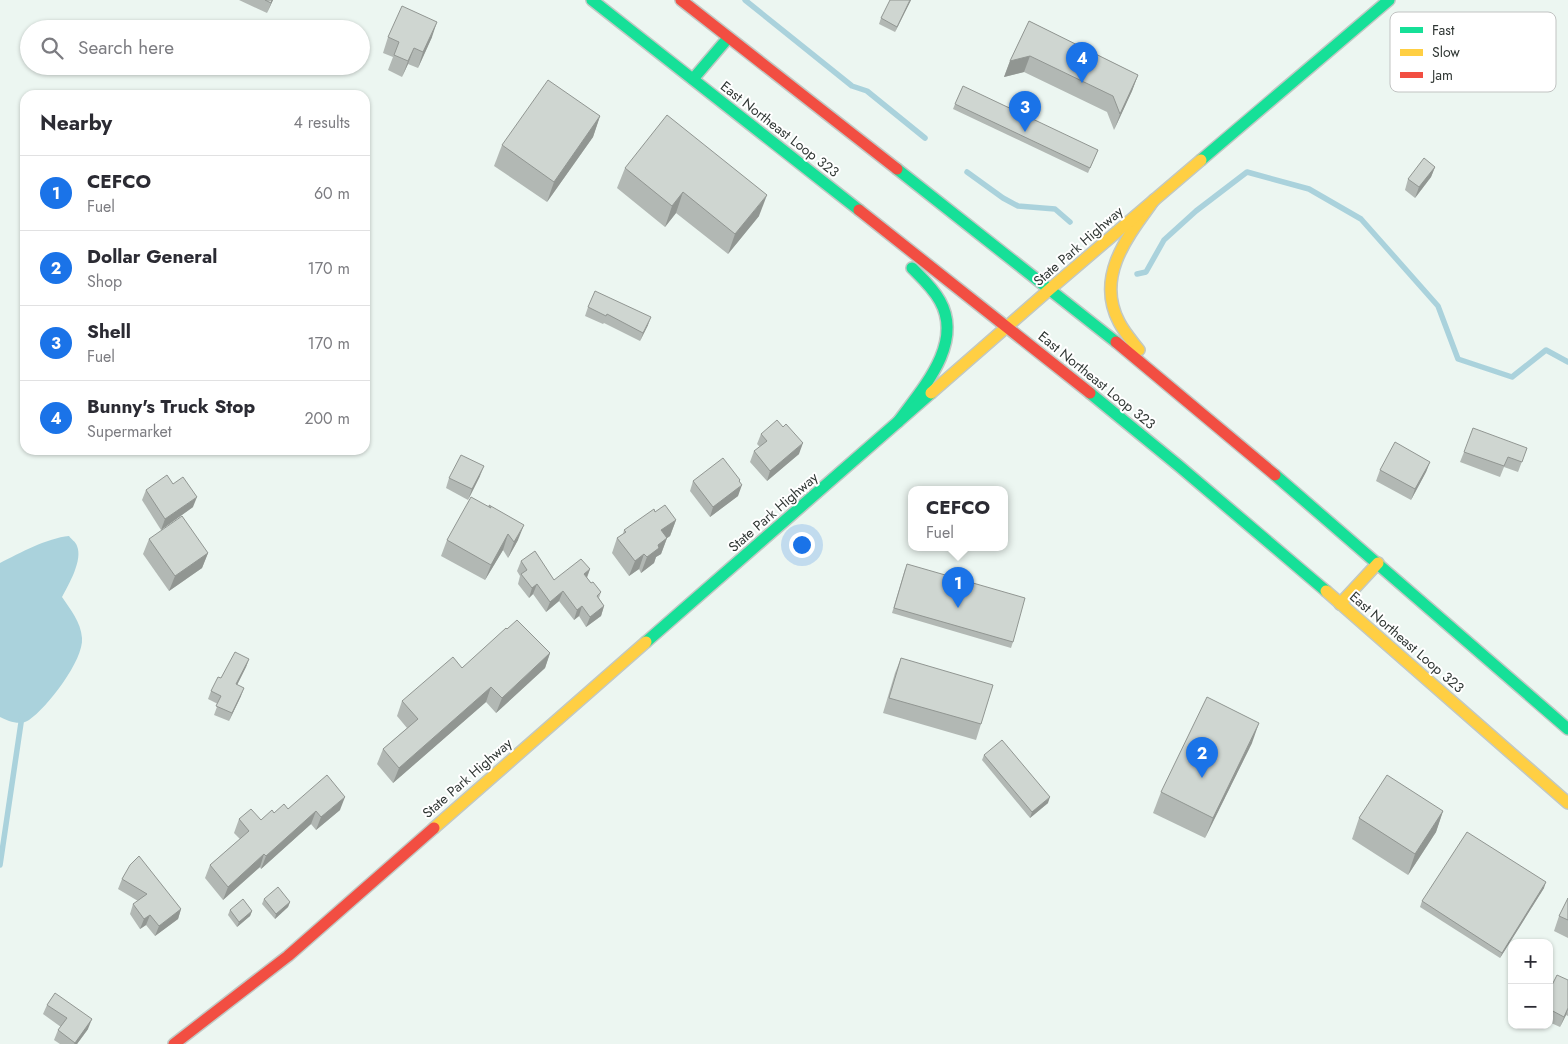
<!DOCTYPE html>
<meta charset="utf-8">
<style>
:root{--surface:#fff;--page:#f7f7f7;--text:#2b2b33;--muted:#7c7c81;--line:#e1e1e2;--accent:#1a73e8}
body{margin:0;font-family:Jost,sans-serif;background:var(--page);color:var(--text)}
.controls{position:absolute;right:15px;bottom:15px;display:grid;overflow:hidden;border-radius:10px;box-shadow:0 1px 4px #0004}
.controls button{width:45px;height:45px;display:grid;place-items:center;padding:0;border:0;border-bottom:1px solid var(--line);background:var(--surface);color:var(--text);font:25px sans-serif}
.you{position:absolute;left:801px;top:544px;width:18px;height:18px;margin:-12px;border:4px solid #fff;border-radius:50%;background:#1a73e8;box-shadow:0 0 0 8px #1a73e833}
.badge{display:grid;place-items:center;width:32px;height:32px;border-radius:50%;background:var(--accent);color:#fff;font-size:16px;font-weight:700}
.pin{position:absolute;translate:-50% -41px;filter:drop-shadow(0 1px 2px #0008)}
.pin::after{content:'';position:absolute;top:26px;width:18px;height:15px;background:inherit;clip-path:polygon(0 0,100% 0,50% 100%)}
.popup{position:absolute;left:908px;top:486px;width:100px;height:65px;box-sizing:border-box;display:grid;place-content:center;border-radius:10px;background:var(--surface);filter:drop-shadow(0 1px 4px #0005);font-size:16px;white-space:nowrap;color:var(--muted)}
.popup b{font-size:19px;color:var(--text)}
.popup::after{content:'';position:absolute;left:50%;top:100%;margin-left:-10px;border:10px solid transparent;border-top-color:var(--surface)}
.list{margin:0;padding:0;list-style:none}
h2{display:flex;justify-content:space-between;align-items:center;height:65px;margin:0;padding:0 20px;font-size:21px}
h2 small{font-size:16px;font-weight:400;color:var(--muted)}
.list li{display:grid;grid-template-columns:32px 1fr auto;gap:15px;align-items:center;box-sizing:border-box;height:75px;padding:0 20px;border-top:1px solid var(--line)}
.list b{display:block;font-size:19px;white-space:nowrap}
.list p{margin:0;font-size:16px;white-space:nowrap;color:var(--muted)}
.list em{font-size:16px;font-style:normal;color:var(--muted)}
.icon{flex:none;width:28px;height:28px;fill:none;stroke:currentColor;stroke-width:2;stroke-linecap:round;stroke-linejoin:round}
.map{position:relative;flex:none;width:1568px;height:1044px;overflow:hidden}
.search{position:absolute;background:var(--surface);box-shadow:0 1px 4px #0004;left:20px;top:20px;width:350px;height:55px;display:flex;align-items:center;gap:12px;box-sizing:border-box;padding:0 18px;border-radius:28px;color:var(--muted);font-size:19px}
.panel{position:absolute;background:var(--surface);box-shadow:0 1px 4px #0004;left:20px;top:90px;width:350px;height:365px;border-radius:15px}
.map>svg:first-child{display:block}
.water{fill:#aad2dc}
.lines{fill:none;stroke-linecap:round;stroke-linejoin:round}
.stream{stroke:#aad2dc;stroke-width:5.5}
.fast-casing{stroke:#c1c8c4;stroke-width:14}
.slow-casing{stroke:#c1c8c4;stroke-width:14}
.jam-casing{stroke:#c1c8c4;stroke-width:14}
.fast{stroke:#16e098;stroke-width:11}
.slow{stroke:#ffcf43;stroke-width:11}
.jam{stroke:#f24e42;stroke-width:11}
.wall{fill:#b2b8b4}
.shaded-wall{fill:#919692}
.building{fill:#cfd6d1;stroke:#919692}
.labels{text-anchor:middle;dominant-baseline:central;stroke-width:4;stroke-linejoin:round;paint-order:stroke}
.street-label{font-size:14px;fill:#303734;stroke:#fff}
.key{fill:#fff;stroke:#c1c3c2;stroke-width:1}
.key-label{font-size:14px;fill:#303734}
</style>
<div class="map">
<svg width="1568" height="1044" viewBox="0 0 1568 1044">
<rect width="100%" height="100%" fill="#ecf6f1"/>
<path class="water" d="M69,536C71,539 76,542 77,546C83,560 69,584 62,597C70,609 81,622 82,638C84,660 47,708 29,720C20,726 8,721 0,717V563C20,553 47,538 69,536Z"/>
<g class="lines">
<g class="stream">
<path d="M745,0L852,86L867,91L925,138"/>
<path d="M967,172L1003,198L1018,206L1055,209L1070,222"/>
<path d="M1137,274L1146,272L1164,240L1196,211L1247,172L1309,189L1361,219L1438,306L1458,359L1512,377L1546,350L1568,362"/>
<path d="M0,865L22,716"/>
</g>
<g class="fast-casing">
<g id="fast">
<path d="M592,0L859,210"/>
<path d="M693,79L728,38"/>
<path d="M1201,160L1389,0"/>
<path d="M897,169L1116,342"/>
<path d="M1090,393L1179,466L1326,591"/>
<path d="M898,422C922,389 964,344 940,301C933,288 922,278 912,268"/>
<path d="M1275,475L1568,729"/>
<path d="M646,642L931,393"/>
</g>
</g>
<g class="slow-casing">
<g id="slow">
<path d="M1139,350C1132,341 1124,332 1119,322C1095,276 1128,236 1154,200"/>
<path d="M931,393L1050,289L1201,160"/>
<path d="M1326,591L1568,803"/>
<path d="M1340,604L1378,563"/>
<path d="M434,828L646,642"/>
</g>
</g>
<g class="jam-casing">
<g id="jam">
<path d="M681,0L897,169"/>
<path d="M859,210L1090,393"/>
<path d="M1116,342L1275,475"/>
<path d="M174,1044L288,956L434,828"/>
</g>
</g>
<use href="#fast" class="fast"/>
<use href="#slow" class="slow"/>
<use href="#jam" class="jam"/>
</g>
<g class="wall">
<path d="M239,0H273L267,13Z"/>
<path d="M911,0L895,32L879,24L881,18Z"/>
<path d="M1029,21L1138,75L1132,91L1114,130L1107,112L1024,72L1004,77L1010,61Z"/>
<path d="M388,37H432L418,68L408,64L402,77L388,70L393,57L383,53Z"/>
<path d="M955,104L1098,150L1088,173L953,109Z"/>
<path d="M600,116L593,137L547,202L494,166L502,145Z"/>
<path d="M1435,167L1431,177L1415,198L1405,190L1408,179Z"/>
<path d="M625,168L759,216L728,254L676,213L665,227L617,188Z"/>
<path d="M588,307L648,325L640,341L604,323L603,324L585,316Z"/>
<path d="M783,427L799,454L767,481L750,462L754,451L760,447L757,444L761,434Z"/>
<path d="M1527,448L1518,472L1504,467L1500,477L1460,462L1464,452Z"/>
<path d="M1430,462L1426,472L1411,500L1376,481L1380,470Z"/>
<path d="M480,476L468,500L446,488L449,478Z"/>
<path d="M740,480L738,496L710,517L690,491L693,481Z"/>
<path d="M146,490L193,507L161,530L142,500Z"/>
<path d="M489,505L518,540L508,558L503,550L485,580L441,556L447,540L488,507Z"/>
<path d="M676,520L670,536L667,538L661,554L656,557L654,563L641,573L639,569L629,576L612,553L617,538L623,534L624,530Z"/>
<path d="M149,539L208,553L202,568L169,591L143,554Z"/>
<path d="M521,561L554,580L590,569L587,578L591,583L601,592L599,598L604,606L601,616L586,627L579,616L574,620L559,601L546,612L533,594L529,598L518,584L520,576L517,571Z"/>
<path d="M905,569L1013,642L1011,648L892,613Z"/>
<path d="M507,629L550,653L545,668L496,713L486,702L393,783L377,764L383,749L407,728L397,716L402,701L462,668Z"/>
<path d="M901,658L981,724L976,740L883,713L895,673Z"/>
<path d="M249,659L246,667L237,685L241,696L229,721L214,715L218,704L208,699L211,691L221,678Z"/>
<path d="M1252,743L1205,838L1153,813L1161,792Z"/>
<path d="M984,755L1048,803L1030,818L982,760Z"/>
<path d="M288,809L340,810L316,830L311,824L261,869L260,867L223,900L205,878L210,865L240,839L234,833L239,819L261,820L274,813Z"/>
<path d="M1443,811L1436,832L1408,875L1352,839L1359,818Z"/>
<path d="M1519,866L1544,888L1500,958L1420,907L1422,901Z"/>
<path d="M122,879L181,909L178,919L155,936L146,925L140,929L130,914L133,904L138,901L118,889Z"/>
<path d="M1568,898V938L1554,931L1559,916Z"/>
<path d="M264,899L290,902L288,907L275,919L262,904Z"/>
<path d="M230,910L252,911L250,916L237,927L228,915Z"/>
<path d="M1568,980V1016L1566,1015L1560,1027L1549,1022V991Z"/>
<path d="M47,1005L88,1029L77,1044H60L54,1040L58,1030L61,1027L43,1014Z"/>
</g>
<g class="shaded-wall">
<path d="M272,0H273L267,13L271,3Z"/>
<path d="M910,0H911L895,32L897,27Z"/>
<path d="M437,22L432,37L418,68L423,52Z"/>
<path d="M414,48L408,64L402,77L408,61Z"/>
<path d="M1030,56L1024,72L1004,77L1010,61Z"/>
<path d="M1138,75L1132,91L1114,130L1120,114Z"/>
<path d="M600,116L593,137L547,202L554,182Z"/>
<path d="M1435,167L1431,177L1415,198L1419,187Z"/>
<path d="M683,192L676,213L665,227L672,206Z"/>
<path d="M767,195L759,216L728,254L735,234Z"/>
<path d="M651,317L648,325L640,341L643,333Z"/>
<path d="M803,443L799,454L767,481L770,471Z"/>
<path d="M1430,462L1426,472L1411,500L1415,489Z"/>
<path d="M484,466L480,476L468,500L472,489Z"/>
<path d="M740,480L737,489L742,485L738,496L710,517L713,507Z"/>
<path d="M197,497L193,507L161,530L165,519Z"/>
<path d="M676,520L670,536L656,546L661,530Z"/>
<path d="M524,525L518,540L508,558L514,542Z"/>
<path d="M508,534L503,550L485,580L491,565Z"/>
<path d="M667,538L661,554L656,557L654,563L641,573L647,557L658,545Z"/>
<path d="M208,553L202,568L169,591L175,576Z"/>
<path d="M644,554L639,569L629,576L635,561Z"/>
<path d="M590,569L586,579L584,574Z"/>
<path d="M537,584L533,594L529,598L532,588Z"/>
<path d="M563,591L559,601L546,612L550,602Z"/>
<path d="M582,606L579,616L574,620L577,610Z"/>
<path d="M604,606L601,616L586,627L590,617Z"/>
<path d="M550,653L545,668L496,713L502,698Z"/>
<path d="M249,659L246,667L233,693L236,684Z"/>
<path d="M491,687L486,702L393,783L399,768Z"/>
<path d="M244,688L241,696L229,721L232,713Z"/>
<path d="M1259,723L1252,743L1205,838L1213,818Z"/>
<path d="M345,797L340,810L316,830L321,817Z"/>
<path d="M1050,797L1048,803L1030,818L1032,812Z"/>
<path d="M316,811L311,824L261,869L266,856Z"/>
<path d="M1443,811L1436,832L1408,875L1415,854Z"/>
<path d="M264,854L260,867L223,900L228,887Z"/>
<path d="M1546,882L1544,888L1500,958L1502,953Z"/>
<path d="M290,902L288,907L275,919L276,914Z"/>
<path d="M181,909L178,919L155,936L159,926Z"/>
<path d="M252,911L250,916L237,927L239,922Z"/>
<path d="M150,915L146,925L140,929L144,919Z"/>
<path d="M1568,1008L1566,1015L1560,1027L1564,1017Z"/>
<path d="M92,1019L88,1029L77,1044H74Z"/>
</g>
<g class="building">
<path d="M265,0H272L271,3Z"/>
<path d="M890,0H910L897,27L881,18Z"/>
<path d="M402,6L437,22L423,52L414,48L408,61L394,55L399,42L388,37Z"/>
<path d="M1029,21L1138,75L1120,114L1113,96L1030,56L1010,61Z"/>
<path d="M548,80L600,116L554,182L502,145Z"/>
<path d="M963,86L1098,150L1090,168L955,104Z"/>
<path d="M667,115L767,195L735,234L683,192L672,206L625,168Z"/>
<path d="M1424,158L1435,167L1419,187L1408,179Z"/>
<path d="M595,291L651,317L643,333L607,314L606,316L588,307Z"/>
<path d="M777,420L783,427L786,424L803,443L770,471L754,451L767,441L761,434Z"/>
<path d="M1473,428L1527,448L1522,462L1508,457L1504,466L1464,452Z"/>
<path d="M1395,442L1430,462L1415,489L1380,470Z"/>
<path d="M461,455L484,466L472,489L449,478Z"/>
<path d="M723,458L740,480L739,481L742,485L713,507L693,481Z"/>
<path d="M167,475L173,484L183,477L197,497L165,519L146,490Z"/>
<path d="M471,497L491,508L489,505L524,525L514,542L508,534L491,565L447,540Z"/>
<path d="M665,505L676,520L661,530L667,538L658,545L659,548L647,557L644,554L635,561L617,538L626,532L624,530L654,509L655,512Z"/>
<path d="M182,516L208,553L175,576L149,539Z"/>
<path d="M535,551L554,580L581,559L590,569L584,574L591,583L593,582L601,592L597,596L604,606L590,617L582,606L577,610L563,591L550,602L537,584L532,588L521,574L527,570L521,561Z"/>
<path d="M907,564L1025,598L1013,642L894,608Z"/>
<path d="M517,620L550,653L502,698L491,687L399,768L383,749L418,719L402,701L453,657L462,668L506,628L507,629Z"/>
<path d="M235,652L249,659L236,684L244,688L232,713L216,706L221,696L211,691L218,677L221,678Z"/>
<path d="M901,658L993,685L981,724L889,698Z"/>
<path d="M1207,697L1259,723L1213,818L1161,792Z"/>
<path d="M1002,740L1050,797L1032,812L984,755Z"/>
<path d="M327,775L345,797L321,817L316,811L266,856L264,854L228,887L210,865L249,831L239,819L251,809L261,820L272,810L274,813L284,804L288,809Z"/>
<path d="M1387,775L1443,811L1415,854L1359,818Z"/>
<path d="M1467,832L1546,882L1502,953L1422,901Z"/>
<path d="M139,856L181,909L159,926L150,915L144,919L133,904L147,894L122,879L130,865Z"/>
<path d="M278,887L290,902L276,914L264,899Z"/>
<path d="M1568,898V920L1559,916Z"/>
<path d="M243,899L252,911L239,922L230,910Z"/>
<path d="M1557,975L1568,980V1008L1564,1017L1549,1009V997L1551,993L1549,991Z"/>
<path d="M55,993L92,1019L75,1043L58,1030L67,1018L47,1005Z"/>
</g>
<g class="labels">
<g class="street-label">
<text transform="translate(780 129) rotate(38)">East Northeast Loop 323</text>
<text transform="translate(1078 246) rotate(-41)">State Park Highway</text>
<text transform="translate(1097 380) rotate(39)">East Northeast Loop 323</text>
<text transform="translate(773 512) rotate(-41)">State Park Highway</text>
<text transform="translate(1407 642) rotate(41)">East Northeast Loop 323</text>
<text transform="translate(467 778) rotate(-41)">State Park Highway</text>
</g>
</g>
<rect x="1390" y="12" width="166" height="80" rx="8" class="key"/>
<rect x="1400" y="27" width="23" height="6" fill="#16e098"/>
<rect x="1400" y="49" width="23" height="7" fill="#ffcf43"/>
<rect x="1400" y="72" width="23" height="6" fill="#f24e42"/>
<g class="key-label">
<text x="1432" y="35">Fast</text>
<text x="1432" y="57">Slow</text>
<text x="1432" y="80">Jam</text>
</g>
</svg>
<div class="controls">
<button>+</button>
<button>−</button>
</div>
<div class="you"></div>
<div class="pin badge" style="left:958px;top:608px">1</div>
<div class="popup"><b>CEFCO</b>Fuel</div>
<div class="pin badge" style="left:1202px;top:778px">2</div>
<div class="pin badge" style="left:1025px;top:132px">3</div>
<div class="pin badge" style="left:1082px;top:83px">4</div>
<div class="search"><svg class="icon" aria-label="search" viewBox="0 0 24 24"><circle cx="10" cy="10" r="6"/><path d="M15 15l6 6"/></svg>Search here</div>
<section class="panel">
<h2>Nearby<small>4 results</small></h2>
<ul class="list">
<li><span class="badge">1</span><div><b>CEFCO</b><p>Fuel</p></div><em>60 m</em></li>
<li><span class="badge">2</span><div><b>Dollar General</b><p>Shop</p></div><em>170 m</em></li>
<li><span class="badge">3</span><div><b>Shell</b><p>Fuel</p></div><em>170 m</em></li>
<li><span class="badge">4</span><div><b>Bunny's Truck Stop</b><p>Supermarket</p></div><em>200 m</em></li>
</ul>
</section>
</div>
